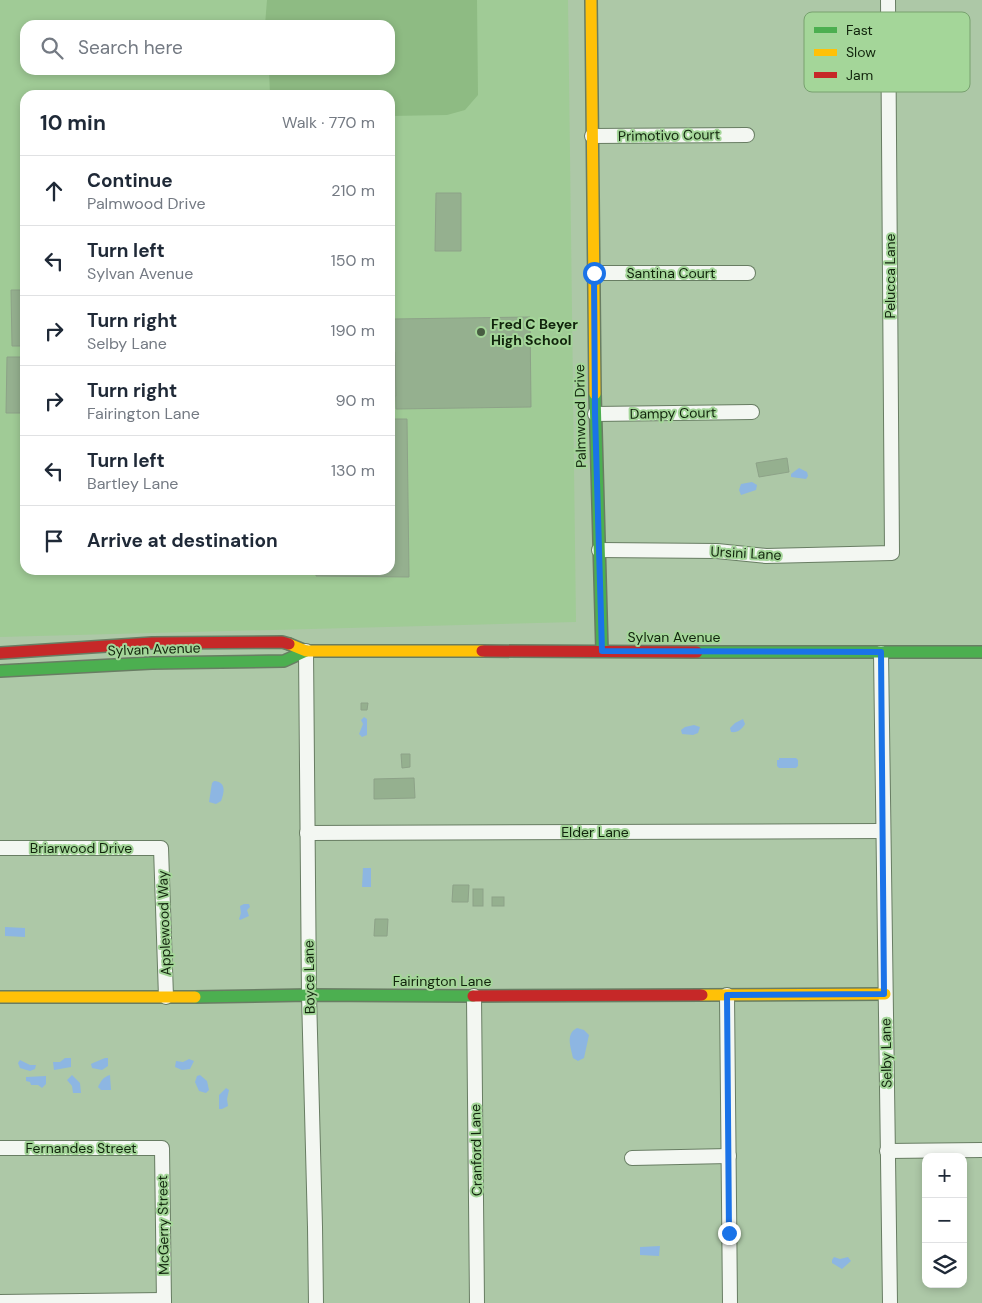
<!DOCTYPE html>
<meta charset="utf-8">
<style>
:root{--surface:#fff;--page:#f6f6f7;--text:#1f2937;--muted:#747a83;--line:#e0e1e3}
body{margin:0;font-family:"DM Sans",sans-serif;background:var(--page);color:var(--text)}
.controls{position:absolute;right:15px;bottom:15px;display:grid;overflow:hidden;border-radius:10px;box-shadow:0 2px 8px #0003}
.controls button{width:45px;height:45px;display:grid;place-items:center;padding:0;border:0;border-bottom:1px solid var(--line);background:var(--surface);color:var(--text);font:25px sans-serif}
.stop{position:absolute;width:15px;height:15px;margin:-11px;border:4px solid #1a73e8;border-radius:50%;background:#fff}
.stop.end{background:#1a73e8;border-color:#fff;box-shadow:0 1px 5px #0008}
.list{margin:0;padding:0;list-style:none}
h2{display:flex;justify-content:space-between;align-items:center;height:65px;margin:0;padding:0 20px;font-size:21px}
h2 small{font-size:16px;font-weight:400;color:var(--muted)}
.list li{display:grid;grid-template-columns:32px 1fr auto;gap:15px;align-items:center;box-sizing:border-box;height:70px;padding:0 20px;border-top:1px solid var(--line)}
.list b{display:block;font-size:19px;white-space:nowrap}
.list p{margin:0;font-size:16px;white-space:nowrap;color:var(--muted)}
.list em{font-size:16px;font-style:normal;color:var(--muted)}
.icon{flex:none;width:28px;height:28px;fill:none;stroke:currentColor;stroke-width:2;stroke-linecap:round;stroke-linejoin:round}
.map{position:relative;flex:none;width:982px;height:1303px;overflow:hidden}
.search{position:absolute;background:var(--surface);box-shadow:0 2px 8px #0003;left:20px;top:20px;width:375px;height:55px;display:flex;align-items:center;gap:12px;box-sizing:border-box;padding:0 18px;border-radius:15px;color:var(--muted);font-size:19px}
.panel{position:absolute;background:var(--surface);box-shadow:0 2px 8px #0003;left:20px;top:90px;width:375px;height:485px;border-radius:15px}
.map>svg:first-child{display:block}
.built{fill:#a0cb96;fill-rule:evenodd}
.green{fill:#8ebb83}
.water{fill:#8db6e2}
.building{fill:#95b08f;stroke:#8da288}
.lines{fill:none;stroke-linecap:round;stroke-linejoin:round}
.street-casing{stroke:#687d63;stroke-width:16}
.fast-casing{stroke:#687d63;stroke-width:14}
.slow-casing{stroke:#687d63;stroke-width:14}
.jam-casing{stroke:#687d63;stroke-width:14}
.street{stroke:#f3f7f2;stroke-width:14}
.fast{stroke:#4caf50;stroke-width:11}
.slow{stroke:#ffc107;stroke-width:11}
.jam{stroke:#c62828;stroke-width:11}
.route{stroke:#1a73e8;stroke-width:6}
.poi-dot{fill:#485d42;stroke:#a4d699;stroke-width:2}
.labels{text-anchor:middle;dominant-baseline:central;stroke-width:4;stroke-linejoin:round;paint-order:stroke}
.street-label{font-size:14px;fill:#11240c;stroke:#a4d699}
.poi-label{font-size:14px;font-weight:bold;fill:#11240c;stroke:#a4d699;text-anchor:start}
.key{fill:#a4d699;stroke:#78a16f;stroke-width:1}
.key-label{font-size:14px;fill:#11240c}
</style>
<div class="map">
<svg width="982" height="1303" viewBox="0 0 982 1303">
<rect width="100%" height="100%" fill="#adc8a7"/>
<path class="built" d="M0,0H568L576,622L0,637ZM25,25H390V70H25ZM25,95H390V570H25Z"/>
<path class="green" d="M267,0H477L478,95L465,110L447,115L390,116V95H270L269,70H390V25H265Z"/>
<g class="water">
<path d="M799,468L807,472L808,476L806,479L791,477V474Z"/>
<path d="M752,482L757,485L756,490L741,495L739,490L741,484Z"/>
<path d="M364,717L367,719V735L362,737L359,734L363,724L361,720Z"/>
<path d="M743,719L745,724C742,729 738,733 731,732L730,728L735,723Z"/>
<path d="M694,725L700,727L698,733L693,735L682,734L681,730L685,727Z"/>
<path d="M779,758H796L798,760V766L796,768H779L777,766V760H779Z"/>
<path d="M214,781C227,782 224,793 221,801L216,804L209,802L212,783Z"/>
<path d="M363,868H371V887H362Z"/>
<path d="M244,904H249L250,907L247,910L249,916L240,920L239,919L241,913L240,906Z"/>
<path d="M5,927L25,928V937L5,936Z"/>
<path d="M577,1028L584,1030L589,1035L584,1058L578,1061L573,1058C571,1047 565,1034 577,1028Z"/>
<path d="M65,1058H71V1067L54,1070L53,1062H60Z"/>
<path d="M105,1058H108V1066L102,1070L92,1068L91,1064L93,1063Z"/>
<path d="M189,1059L194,1061L190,1069L182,1070L175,1067L176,1061L183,1062Z"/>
<path d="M20,1060L30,1065H36L35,1069L30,1071L20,1068L18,1063Z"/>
<path d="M72,1075L80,1083L81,1093H73L72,1086L67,1080Z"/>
<path d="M110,1075L111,1090H101L98,1087C101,1081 103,1077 110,1075Z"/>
<path d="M200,1075L207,1081L209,1090L206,1093L199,1091L195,1082L197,1076Z"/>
<path d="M46,1076V1084L42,1088L38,1085H31L30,1082L26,1081V1077Z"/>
<path d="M226,1088L229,1090L227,1099L228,1106L222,1109H219V1095Z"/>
<path d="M660,1246L659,1256L640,1255V1247Z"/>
<path d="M834,1257L840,1259L848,1257L851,1261L842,1269L832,1263V1260Z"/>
</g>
<g class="building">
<path d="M436,193H461V251H435Z"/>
<path d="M11,290H25V346H12Z"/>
<path d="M530,317L531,407L396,409L394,319Z"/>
<path d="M390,352H395L396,396H390Z"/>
<path d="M7,357H25V413H6Z"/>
<path d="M390,419H407L409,577L316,576V570H390Z"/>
<path d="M787,458L789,472L759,477L756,463Z"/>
<path d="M361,703H368L367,710H361Z"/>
<path d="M401,754H410V767L402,768Z"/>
<path d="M414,778L415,798L374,799V779Z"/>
<path d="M453,885H469L468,902H452Z"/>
<rect x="473" y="889" width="10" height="17"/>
<rect x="492" y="897" width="12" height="9"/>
<path d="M375,919H388L387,936H374Z"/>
</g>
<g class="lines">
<g class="street-casing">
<g id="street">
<path d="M592,136L747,135"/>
<path d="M594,273H748"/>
<path d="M595,414L752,412"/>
<path d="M599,550L717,551L766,556L892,553L888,0"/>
<path d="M306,651L309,995L315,1227L316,1303"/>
<path d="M881,653L890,1303"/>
<path d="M307,833L883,831"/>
<path d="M0,848H161L166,997"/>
<path d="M727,995L730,1303"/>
<path d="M474,996L477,1303"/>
<path d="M0,1148H162L164,1303"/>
<path d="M887,1151L982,1150"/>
<path d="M632,1158L729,1156"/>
<path d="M0,1302L164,1300"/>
</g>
</g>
<g class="fast-casing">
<g id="fast">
<path d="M595,394L602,651"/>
<path d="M697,652H982"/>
<path d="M0,671L152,663L284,661L306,651"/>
<path d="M195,997L309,995L473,996"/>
</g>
</g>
<g class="slow-casing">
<g id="slow">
<path d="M591,0L595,394"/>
<path d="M289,644L306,651H482"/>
<path d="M702,995L885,994"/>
<path d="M0,997H195"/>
</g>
</g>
<g class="jam-casing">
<g id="jam">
<path d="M482,651L697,652"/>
<path d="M0,653L152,643L282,642L289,644"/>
<path d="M473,996L702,995"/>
</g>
</g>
<use href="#street" class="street"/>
<use href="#fast" class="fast"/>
<use href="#slow" class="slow"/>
<use href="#jam" class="jam"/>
</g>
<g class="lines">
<path class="route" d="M594,273L595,414L602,651L881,652L884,994L727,995L729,1233"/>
</g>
<circle class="poi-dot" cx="481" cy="332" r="5"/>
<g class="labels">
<g class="street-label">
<text transform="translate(669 135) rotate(-1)">Primotivo Court</text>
<text x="671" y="273">Santina Court</text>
<text transform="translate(890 276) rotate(-90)">Pelucca Lane</text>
<text transform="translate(673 413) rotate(-1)">Dampy Court</text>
<text transform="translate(580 416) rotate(-91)">Palmwood Drive</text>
<text transform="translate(746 553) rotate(3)">Ursini Lane</text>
<text x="674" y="637">Sylvan Avenue</text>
<text transform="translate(154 649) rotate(-2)">Sylvan Avenue</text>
<text x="595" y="832">Elder Lane</text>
<text x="81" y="848">Briarwood Drive</text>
<text transform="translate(164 923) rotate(-92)">Applewood Way</text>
<text transform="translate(309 977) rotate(-91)">Boyce Lane</text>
<text x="442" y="981">Fairington Lane</text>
<text transform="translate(886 1053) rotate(-91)">Selby Lane</text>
<text x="81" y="1148">Fernandes Street</text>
<text transform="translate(476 1150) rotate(-91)">Cranford Lane</text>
<text transform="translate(163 1225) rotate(-91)">McGerry Street</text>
</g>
<g class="poi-label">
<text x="491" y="324">Fred C Beyer<tspan x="491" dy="16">High School</tspan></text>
</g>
</g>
<rect x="804" y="12" width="166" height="80" rx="8" class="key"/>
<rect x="814" y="27" width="23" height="6" fill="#4caf50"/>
<rect x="814" y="49" width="23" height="7" fill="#ffc107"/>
<rect x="814" y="72" width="23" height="6" fill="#c62828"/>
<g class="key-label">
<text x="846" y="35">Fast</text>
<text x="846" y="57">Slow</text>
<text x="846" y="80">Jam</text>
</g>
</svg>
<div class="controls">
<button>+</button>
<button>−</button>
<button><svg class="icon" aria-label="layers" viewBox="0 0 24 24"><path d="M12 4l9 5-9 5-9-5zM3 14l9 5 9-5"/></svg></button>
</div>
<div class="stop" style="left:594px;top:273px"></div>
<div class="stop end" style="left:729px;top:1233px"></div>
<div class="search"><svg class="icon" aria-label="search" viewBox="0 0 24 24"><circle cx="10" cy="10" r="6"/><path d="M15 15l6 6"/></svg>Search here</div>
<section class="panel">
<h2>10 min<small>Walk · 770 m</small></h2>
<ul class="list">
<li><svg class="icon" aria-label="ahead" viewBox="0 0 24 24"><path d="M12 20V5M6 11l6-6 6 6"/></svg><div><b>Continue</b><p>Palmwood Drive</p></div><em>210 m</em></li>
<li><svg class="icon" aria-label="left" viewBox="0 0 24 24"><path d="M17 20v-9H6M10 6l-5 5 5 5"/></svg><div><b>Turn left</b><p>Sylvan Avenue</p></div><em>150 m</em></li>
<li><svg class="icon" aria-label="right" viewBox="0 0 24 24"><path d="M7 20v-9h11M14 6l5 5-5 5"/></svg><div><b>Turn right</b><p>Selby Lane</p></div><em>190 m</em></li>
<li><svg class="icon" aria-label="right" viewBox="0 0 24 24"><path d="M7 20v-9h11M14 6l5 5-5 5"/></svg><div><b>Turn right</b><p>Fairington Lane</p></div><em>90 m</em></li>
<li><svg class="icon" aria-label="left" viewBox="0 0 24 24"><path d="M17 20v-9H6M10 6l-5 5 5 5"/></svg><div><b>Turn left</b><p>Bartley Lane</p></div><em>130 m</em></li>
<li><svg class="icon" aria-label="arrive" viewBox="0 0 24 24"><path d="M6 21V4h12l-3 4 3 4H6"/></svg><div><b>Arrive at destination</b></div></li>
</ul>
</section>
</div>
